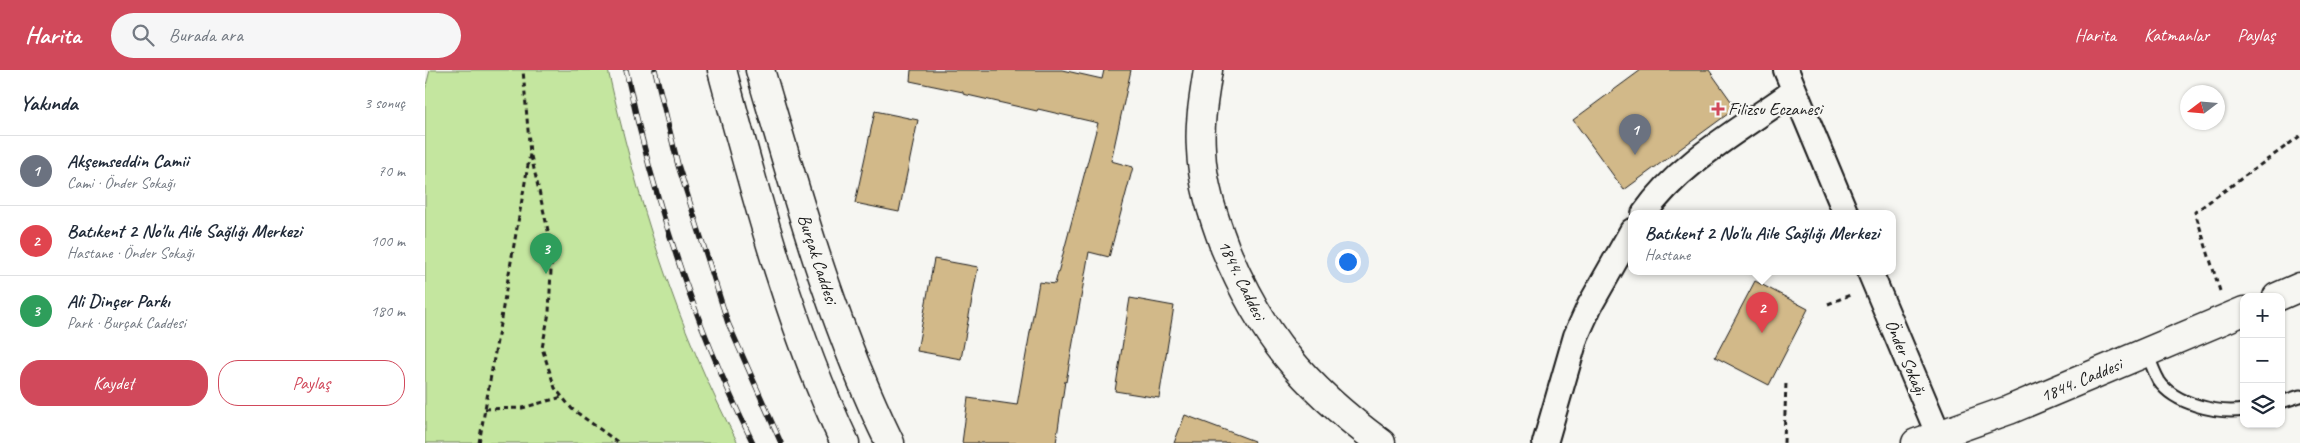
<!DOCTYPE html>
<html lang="tr">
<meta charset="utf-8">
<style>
:root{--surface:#fff;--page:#f6f6f7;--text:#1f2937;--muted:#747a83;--line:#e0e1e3;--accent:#d1495b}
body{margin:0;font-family:Caveat,sans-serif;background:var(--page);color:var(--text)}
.controls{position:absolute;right:15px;bottom:15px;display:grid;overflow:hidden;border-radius:10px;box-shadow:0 1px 4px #0004}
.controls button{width:45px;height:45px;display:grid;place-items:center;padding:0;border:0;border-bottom:1px solid var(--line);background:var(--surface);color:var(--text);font:25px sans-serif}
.compass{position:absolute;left:1755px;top:15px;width:45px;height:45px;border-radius:50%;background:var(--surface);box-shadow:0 1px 4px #0004;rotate:254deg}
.you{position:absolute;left:922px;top:191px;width:18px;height:18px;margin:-12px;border:4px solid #fff;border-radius:50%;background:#1a73e8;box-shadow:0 0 0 8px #1a73e833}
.badge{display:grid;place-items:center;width:32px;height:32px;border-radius:50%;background:var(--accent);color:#fff;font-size:16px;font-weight:700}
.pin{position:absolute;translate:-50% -41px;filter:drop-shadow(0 1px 2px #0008)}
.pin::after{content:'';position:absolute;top:26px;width:18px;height:15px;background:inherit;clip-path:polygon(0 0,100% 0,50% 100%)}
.popup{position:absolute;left:1203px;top:140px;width:268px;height:65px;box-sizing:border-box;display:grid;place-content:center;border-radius:10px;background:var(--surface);filter:drop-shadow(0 1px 4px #0005);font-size:16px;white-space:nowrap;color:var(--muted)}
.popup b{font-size:19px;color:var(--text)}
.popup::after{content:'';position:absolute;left:50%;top:100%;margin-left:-10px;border:10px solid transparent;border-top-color:var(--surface)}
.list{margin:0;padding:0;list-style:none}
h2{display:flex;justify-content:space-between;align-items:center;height:65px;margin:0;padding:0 20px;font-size:21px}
h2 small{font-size:16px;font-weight:400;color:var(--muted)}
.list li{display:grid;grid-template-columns:32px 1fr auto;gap:15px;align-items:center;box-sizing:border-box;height:70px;padding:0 20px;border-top:1px solid var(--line)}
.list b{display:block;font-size:19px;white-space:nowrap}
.list p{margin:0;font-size:16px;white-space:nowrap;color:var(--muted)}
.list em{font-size:16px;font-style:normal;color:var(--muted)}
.actions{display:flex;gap:10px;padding:15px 20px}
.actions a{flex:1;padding:11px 0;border:1px solid var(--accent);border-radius:20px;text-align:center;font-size:18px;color:var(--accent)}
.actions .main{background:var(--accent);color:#fff}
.icon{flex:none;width:28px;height:28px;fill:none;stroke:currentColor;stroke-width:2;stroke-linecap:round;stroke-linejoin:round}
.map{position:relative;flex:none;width:1875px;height:373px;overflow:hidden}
header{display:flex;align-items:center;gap:30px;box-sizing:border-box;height:70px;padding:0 25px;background:var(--accent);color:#fff}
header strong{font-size:24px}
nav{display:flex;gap:28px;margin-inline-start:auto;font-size:18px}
.search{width:350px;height:45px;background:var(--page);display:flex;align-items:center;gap:12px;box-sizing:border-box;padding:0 18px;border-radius:28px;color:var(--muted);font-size:19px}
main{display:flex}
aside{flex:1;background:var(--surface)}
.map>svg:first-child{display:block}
.green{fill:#c4e69f;stroke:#70815e}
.building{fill:#d2b989;stroke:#1c1c1c}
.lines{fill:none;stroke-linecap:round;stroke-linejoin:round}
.service-casing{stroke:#1c1c1c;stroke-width:15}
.minor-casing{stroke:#1c1c1c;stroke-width:28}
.tertiary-casing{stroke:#1c1c1c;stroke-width:31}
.path{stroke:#1c1c1c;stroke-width:3;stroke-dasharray:5 4;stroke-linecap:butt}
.service{stroke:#f6f6f2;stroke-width:11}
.minor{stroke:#f6f6f2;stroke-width:24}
.tertiary{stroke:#f6f6f2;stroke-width:28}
.rail-casing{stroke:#1c1c1c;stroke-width:5.5}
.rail{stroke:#f6f6f2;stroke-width:4;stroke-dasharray:11;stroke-linecap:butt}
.poi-dot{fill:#d1495b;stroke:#f6f6f2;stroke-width:2}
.labels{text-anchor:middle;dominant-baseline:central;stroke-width:4.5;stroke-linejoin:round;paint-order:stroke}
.poi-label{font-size:18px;fill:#1c1c1c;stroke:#f6f6f2;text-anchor:start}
.street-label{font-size:18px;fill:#1c1c1c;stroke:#f6f6f2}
</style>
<header>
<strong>Harita</strong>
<div class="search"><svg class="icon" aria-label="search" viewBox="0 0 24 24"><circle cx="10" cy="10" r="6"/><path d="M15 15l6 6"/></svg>Burada ara</div>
<nav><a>Harita</a><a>Katmanlar</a><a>Paylaş</a></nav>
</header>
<main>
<aside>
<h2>Yakında<small>3 sonuç</small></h2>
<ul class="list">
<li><span class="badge" style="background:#6b7280">1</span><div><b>Akşemseddin Camii</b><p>Cami · Önder Sokağı</p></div><em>70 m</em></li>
<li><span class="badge" style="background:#e0444e">2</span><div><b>Batıkent 2 No'lu Aile Sağlığı Merkezi</b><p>Hastane · Önder Sokağı</p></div><em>100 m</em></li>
<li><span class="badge" style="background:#2e9e5b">3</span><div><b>Ali Dinçer Parkı</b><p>Park · Burçak Caddesi</p></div><em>180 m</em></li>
</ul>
<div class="actions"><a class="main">Kaydet</a><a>Paylaş</a></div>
</aside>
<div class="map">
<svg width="1875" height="373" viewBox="0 0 1875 373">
<rect width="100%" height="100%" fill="#f6f6f2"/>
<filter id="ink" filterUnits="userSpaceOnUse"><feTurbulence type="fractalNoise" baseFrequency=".02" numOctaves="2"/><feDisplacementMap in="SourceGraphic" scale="10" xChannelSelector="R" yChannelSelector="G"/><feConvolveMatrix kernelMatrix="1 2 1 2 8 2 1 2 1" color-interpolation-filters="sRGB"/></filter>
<g filter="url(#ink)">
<path class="green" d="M5,0H183C212,128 251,257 313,373H0V20Z"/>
<g class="building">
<path d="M486,0H637L677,9L679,0H706L686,91L708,97L684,187L664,182L641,312L640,311L631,373H537L543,328L592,335L614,212L630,214L673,53L613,39L612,41L538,24V22L485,11Z"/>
<path d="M1216,0H1284L1311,38L1199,120L1148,50Z"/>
<path d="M450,41L493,50L474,142L430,133Z"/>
<path d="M509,189L553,197L536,289L492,281Z"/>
<path d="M1330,211L1383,239L1344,315L1290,287Z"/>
<path d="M705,228L749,236L734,328L690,321Z"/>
<path d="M760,345L829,371L828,373H749Z"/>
</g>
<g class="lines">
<g class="service-casing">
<g id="service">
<path d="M1722,282C1725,291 1729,302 1734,311C1749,334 1793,344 1819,340"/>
<path d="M1856,332L1875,326"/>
</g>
</g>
<g class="minor-casing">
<g id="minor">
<path d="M1361,0L1421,144"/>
<path d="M1219,144C1255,92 1318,58 1369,21"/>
<path d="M1445,202L1517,373"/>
<path d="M1120,373L1151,266L1165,235L1207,161"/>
</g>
</g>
<g class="tertiary-casing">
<g id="tertiary">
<path d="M297,0C331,126 364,254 420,373"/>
<path d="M335,0C372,126 407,255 465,373"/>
<path d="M783,0C779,26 774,52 776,79C777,113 788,146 800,178C836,266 880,317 956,373"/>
<path d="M1852,227L1875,217"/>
<path d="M1491,373L1584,340L1819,241"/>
</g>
</g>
<g class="path">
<path d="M106,86L127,178L124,243L117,278L130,318L147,339L194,373"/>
<path d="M1795,221L1770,142L1875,66"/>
<path d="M1403,234L1425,225"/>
<path d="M60,339L97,338L137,327"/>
<path d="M54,373L105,84L98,0"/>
<path d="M1359,373L1361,312"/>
</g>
<use href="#service" class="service"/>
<use href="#minor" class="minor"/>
<use href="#tertiary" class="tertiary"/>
<g class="rail-casing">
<g id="rail">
<path d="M201,0C228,128 270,255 328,373"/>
<path d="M230,0L253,95L303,253L356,373"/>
</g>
</g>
<use href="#rail" class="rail"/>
</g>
</g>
<path class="poi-dot" d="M1290.5 31.5h5v5h5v5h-5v5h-5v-5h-5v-5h5z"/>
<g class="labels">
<g class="poi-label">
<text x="1303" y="39">Filizsu Eczanesi</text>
</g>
<g class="street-label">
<text transform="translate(393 189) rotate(72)">Burçak Caddesi</text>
<text transform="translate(817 210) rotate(64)">1844. Caddesi</text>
<text transform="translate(1481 287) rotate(67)">Önder Sokağı</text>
<text transform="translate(1656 310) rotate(-23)">1844. Caddesi</text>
</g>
</g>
</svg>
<div class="controls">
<button>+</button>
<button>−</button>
<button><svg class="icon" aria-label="layers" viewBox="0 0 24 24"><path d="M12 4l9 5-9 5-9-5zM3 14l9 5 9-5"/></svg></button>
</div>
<svg class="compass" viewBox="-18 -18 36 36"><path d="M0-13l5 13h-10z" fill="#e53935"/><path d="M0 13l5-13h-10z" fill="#747a83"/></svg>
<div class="you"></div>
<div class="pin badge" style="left:1210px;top:85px;background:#6b7280">1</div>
<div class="pin badge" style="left:1337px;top:263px;background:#e0444e">2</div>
<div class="popup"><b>Batıkent 2 No'lu Aile Sağlığı Merkezi</b>Hastane</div>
<div class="pin badge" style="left:121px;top:204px;background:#2e9e5b">3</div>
</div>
</main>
